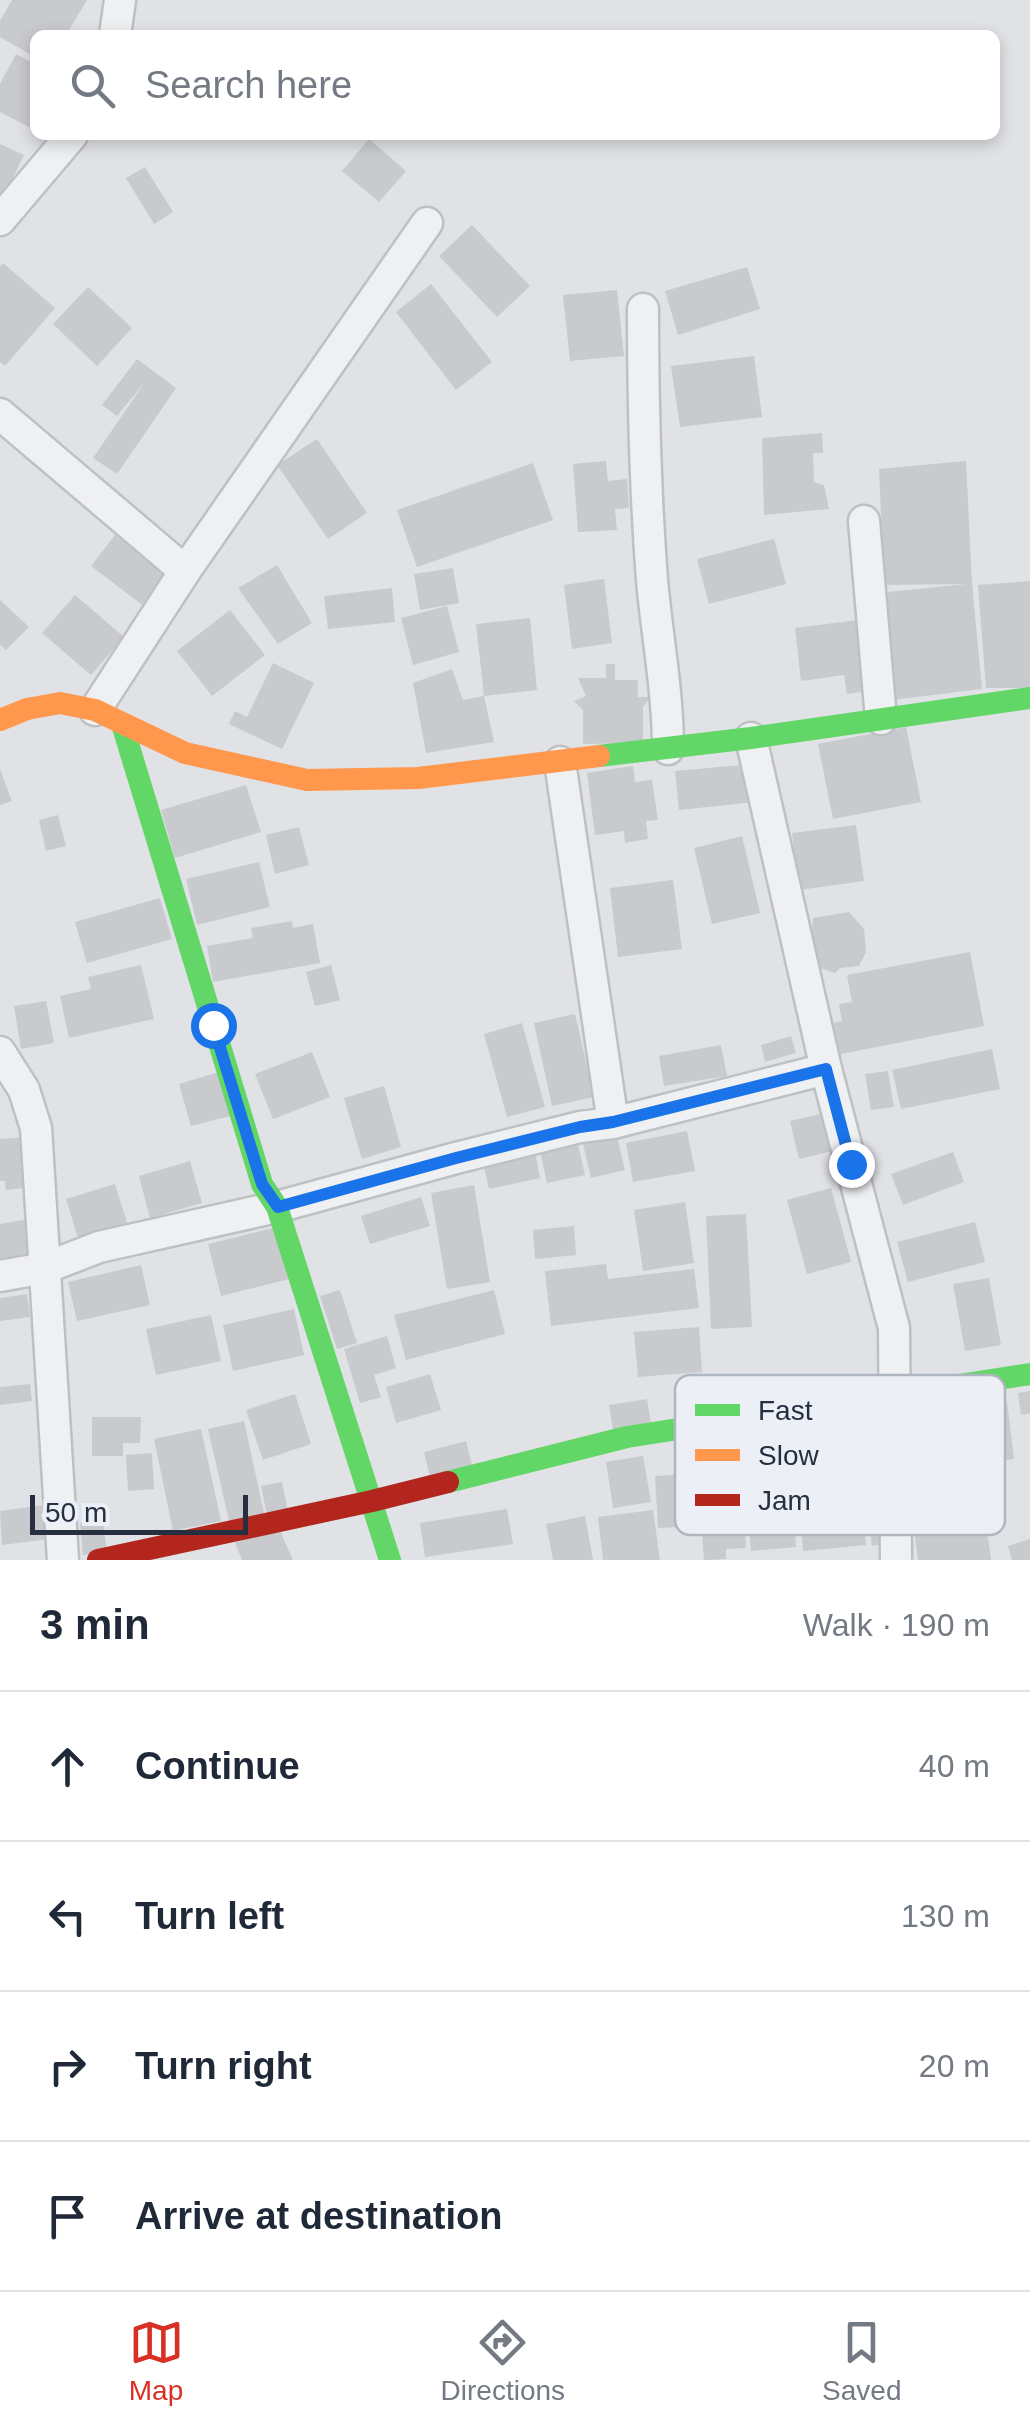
<!DOCTYPE html>
<meta charset="utf-8">
<style>
:root{--surface:#fff;--page:#f6f6f7;--text:#1f2937;--muted:#747a83;--line:#e0e1e3;--accent:#d93025}
body{margin:0;font-family:Arial,sans-serif;background:var(--page);color:var(--text)}
.scale{position:absolute;left:30px;bottom:25px;width:218px;box-sizing:border-box;padding-left:10px;border:5px solid #252f40;border-top:0;font-size:28px;line-height:35px;white-space:nowrap;color:#252f40;-webkit-text-stroke:8px #ecf0f6;paint-order:stroke}
.stop{position:absolute;width:30px;height:30px;margin:-22px;border:8px solid #1a73e8;border-radius:50%;background:#fff}
.stop.end{background:#1a73e8;border-color:#fff;box-shadow:0 2px 10px #0008}
.list{margin:0;padding:0;list-style:none}
h2{display:flex;justify-content:space-between;align-items:center;height:130px;margin:0;padding:0 40px;font-size:42px}
h2 small{font-size:32px;font-weight:400;color:var(--muted)}
.list li{display:grid;grid-template-columns:65px 1fr auto;gap:30px;align-items:center;box-sizing:border-box;height:150px;padding:0 40px;border-top:2px solid var(--line)}
.list b{display:block;font-size:38px;white-space:nowrap}
.list em{font-size:32px;font-style:normal;color:var(--muted)}
.icon{flex:none;width:55px;height:55px;fill:none;stroke:currentColor;stroke-width:2;stroke-linecap:round;stroke-linejoin:round}
.map{position:relative;flex:none;width:1030px;height:1560px;overflow:hidden}
.search{position:absolute;background:var(--surface);box-shadow:0 5px 15px #0003;left:30px;right:30px;top:30px;height:110px;display:flex;align-items:center;gap:25px;box-sizing:border-box;padding:0 35px;border-radius:15px;color:var(--muted);font-size:38px}
.sheet{height:730px;background:var(--surface)}
nav{display:flex;justify-content:space-around;align-items:center;box-sizing:border-box;height:140px;border-top:2px solid var(--line);background:var(--surface);font-size:28px;color:var(--muted)}
nav a{display:grid;justify-items:center;gap:5px}
nav .on{color:var(--accent)}
.map>svg:first-child{display:block}
.building{fill:#c8cacd}
.lines{fill:none;stroke-linecap:round;stroke-linejoin:round}
.street-casing{stroke:#bec0c3;stroke-width:35}
.street{stroke:#eff0f2;stroke-width:30}
.fast{stroke:#63d668;stroke-width:22}
.slow{stroke:#ff974d;stroke-width:22}
.jam{stroke:#b3261e;stroke-width:22}
.route{stroke:#1a73e8;stroke-width:12}
.key{fill:#ecf0f6;stroke:#b0b6bf;stroke-width:2.5}
.key-label{font-size:28px;fill:#252f40}
</style>
<div class="map">
<svg width="1030" height="1560" viewBox="0 0 1030 1560">
<rect width="100%" height="100%" fill="#e0e2e5"/>
<g class="building">
<path d="M12,0H87L66,35H35V57L0,37V21Z"/>
<path d="M16,54L35,64V130L0,112V84Z"/>
<path d="M369,139L406,171L379,202L342,171Z"/>
<path d="M0,144L24,155L0,204Z"/>
<path d="M145,167L173,212L154,224L126,178Z"/>
<path d="M472,225L530,286L497,317L439,256Z"/>
<path d="M3,263L55,308L5,366L0,362V266Z"/>
<path d="M747,267L760,309L678,335L665,291Z"/>
<path d="M431,284L492,362L456,390L396,312Z"/>
<path d="M88,287L132,328L97,366L53,324Z"/>
<path d="M617,290L624,356L570,361L563,295Z"/>
<path d="M754,356L762,417L680,427L671,366Z"/>
<path d="M137,359L176,388L117,474L93,458L145,382L117,416L102,405Z"/>
<path d="M822,433L823,453H813L814,482L824,485L829,509L764,515L762,438Z"/>
<path d="M317,439L367,513L328,539L277,465Z"/>
<path d="M606,461L608,481L627,479L629,508L615,509L617,530L578,532L573,464Z"/>
<path d="M966,461L972,583L982,689L892,700L888,592L966,584L884,585L879,469Z"/>
<path d="M533,463L553,520L417,567L397,510Z"/>
<path d="M115,535L169,576L145,607L91,566Z"/>
<path d="M774,539L786,584L709,604L697,559Z"/>
<path d="M277,565L312,623L278,644L238,588Z"/>
<path d="M453,568L459,603L420,610L414,574Z"/>
<path d="M604,579L612,643L572,649L564,585Z"/>
<path d="M1030,581V688H986L978,585Z"/>
<path d="M392,588L395,622L328,629L324,596Z"/>
<path d="M75,595L124,637L91,675L42,633Z"/>
<path d="M0,600L29,627L6,650L0,645Z"/>
<path d="M447,606L459,652L413,665L401,618Z"/>
<path d="M230,610L265,655L212,696L177,651Z"/>
<path d="M530,618L537,690L484,696L476,624Z"/>
<path d="M858,620L867,691L847,694L844,675L801,681L795,628Z"/>
<path d="M273,663L314,683L282,749L229,724L235,711L247,717Z"/>
<path d="M606,664H615V680H638V697H651L643,707V743L583,744V710L574,701L586,696L578,678H606Z"/>
<path d="M452,669L463,700L484,696L494,742L426,753L413,683Z"/>
<path d="M906,727L921,802L833,819L818,744Z"/>
<path d="M752,764L755,802L679,810L675,771Z"/>
<path d="M633,766L635,782L652,780L658,820L646,821L648,839L625,843L624,831L595,835L587,773Z"/>
<path d="M0,769L12,801L0,805Z"/>
<path d="M246,785L261,832L175,858L161,810Z"/>
<path d="M58,815L66,846L46,851L39,820Z"/>
<path d="M856,825L864,881L799,890L792,833Z"/>
<path d="M299,827L309,865L275,874L266,835Z"/>
<path d="M742,836L760,913L712,924L694,848Z"/>
<path d="M259,862L270,907L197,925L186,879Z"/>
<path d="M673,880L682,949L618,957L610,888Z"/>
<path d="M160,898L172,939L87,963L75,922Z"/>
<path d="M849,912L864,929L866,952L859,966L840,968L835,973L817,967L810,957L813,918Z"/>
<path d="M292,921L293,928L313,924L320,963L213,982L207,946L253,938L251,928Z"/>
<path d="M970,952L984,1026L836,1055L830,1024L842,1021L839,1004L852,1002L847,975Z"/>
<path d="M141,965L154,1019L69,1038L60,996L91,989L88,977Z"/>
<path d="M331,965L340,1000L315,1006L306,972Z"/>
<path d="M46,1001L54,1043L21,1049L14,1006Z"/>
<path d="M575,1014L594,1097L552,1106L534,1023Z"/>
<path d="M522,1023L545,1107L507,1117L484,1034Z"/>
<path d="M791,1036L796,1053L765,1062L761,1045Z"/>
<path d="M721,1045L727,1076L664,1086L659,1056Z"/>
<path d="M992,1049L1000,1089L901,1109L892,1070Z"/>
<path d="M312,1052L330,1097L273,1119L255,1074Z"/>
<path d="M222,1071L234,1115L191,1126L179,1084Z"/>
<path d="M888,1071L894,1107L871,1110L865,1074Z"/>
<path d="M384,1086L401,1147L362,1159L344,1098Z"/>
<path d="M824,1113L832,1151L799,1159L790,1121Z"/>
<path d="M687,1131L695,1171L633,1182L626,1143Z"/>
<path d="M576,1135L585,1175L547,1183L540,1151Z"/>
<path d="M27,1137L32,1187L6,1190L5,1181H0V1139Z"/>
<path d="M617,1137L625,1170L591,1178L583,1144Z"/>
<path d="M535,1151L540,1178L489,1189L483,1163Z"/>
<path d="M953,1152L964,1182L903,1205L891,1174Z"/>
<path d="M190,1161L202,1203L150,1218L139,1176Z"/>
<path d="M115,1184L128,1226L79,1241L66,1199Z"/>
<path d="M474,1185L490,1282L447,1289L431,1193Z"/>
<path d="M831,1188L851,1262L807,1274L787,1200Z"/>
<path d="M421,1197L430,1226L370,1244L361,1216Z"/>
<path d="M685,1202L694,1263L643,1271L634,1210Z"/>
<path d="M746,1214L752,1327L711,1329L706,1216Z"/>
<path d="M29,1219L35,1253L0,1259V1224Z"/>
<path d="M975,1222L985,1262L908,1282L897,1242Z"/>
<path d="M281,1226L294,1278L221,1296L208,1244Z"/>
<path d="M574,1226L576,1255L535,1259L533,1230Z"/>
<path d="M606,1264L608,1279L694,1269L699,1308L551,1326L545,1271Z"/>
<path d="M141,1265L150,1305L77,1321L68,1282Z"/>
<path d="M989,1278L1001,1345L965,1351L953,1284Z"/>
<path d="M340,1290L357,1343L337,1349L320,1296Z"/>
<path d="M494,1290L505,1334L406,1360L394,1315Z"/>
<path d="M27,1294L30,1317L0,1321V1298Z"/>
<path d="M294,1309L304,1355L233,1371L223,1325Z"/>
<path d="M211,1315L221,1361L156,1375L146,1329Z"/>
<path d="M699,1327L702,1372L638,1377L634,1332Z"/>
<path d="M387,1336L396,1368L374,1375L381,1397L360,1403L344,1349Z"/>
<path d="M430,1374L441,1410L396,1423L386,1387Z"/>
<path d="M30,1384L32,1401L0,1405V1387Z"/>
<path d="M1030,1391V1413L1021,1415L1018,1393Z"/>
<path d="M295,1394L311,1444L263,1460L246,1410Z"/>
<path d="M647,1399L651,1423L613,1430L609,1405Z"/>
<path d="M1007,1402L1014,1459L940,1469L933,1412Z"/>
<path d="M92,1417H141L140,1443H123V1456H92Z"/>
<path d="M244,1421L264,1513L229,1521L208,1429Z"/>
<path d="M201,1429L221,1521L173,1531L154,1439Z"/>
<path d="M466,1441L472,1465L430,1477L424,1452Z"/>
<path d="M152,1453L154,1489L128,1491L126,1455Z"/>
<path d="M643,1456L651,1502L613,1508L606,1462Z"/>
<path d="M712,1473L715,1525L658,1528L655,1476Z"/>
<path d="M981,1481L991,1560H918L909,1489Z"/>
<path d="M282,1482L288,1511L267,1515L261,1486Z"/>
<path d="M764,1497L765,1516L744,1517L746,1548L726,1549V1559L704,1560L702,1532L722,1531L720,1499Z"/>
<path d="M877,1502L882,1544L872,1546L865,1503Z"/>
<path d="M52,1504L57,1538L2,1545L0,1511Z"/>
<path d="M507,1509L513,1544L425,1557L420,1523Z"/>
<path d="M863,1509L866,1545L803,1551L800,1514Z"/>
<path d="M653,1510L660,1560H603L598,1517Z"/>
<path d="M585,1516L593,1560H553L546,1524Z"/>
<path d="M794,1517L796,1547L751,1551L748,1520Z"/>
<path d="M103,1520L107,1553L83,1555L80,1523Z"/>
<path d="M278,1526L293,1560H242L235,1543Z"/>
<path d="M1030,1539V1560H1012L1008,1546Z"/>
</g>
<g class="lines">
<g class="street-casing">
<g id="street">
<path d="M115,35L120,0"/>
<path d="M0,220L72,135"/>
<path d="M643,309C643,399 645,489 652,580C657,636 668,692 668,749"/>
<path d="M0,414L185,571L427,223"/>
<path d="M864,521L881,719"/>
<path d="M95,710L185,571"/>
<path d="M751,738L826,1069L894,1328L896,1560"/>
<path d="M560,762L613,1123"/>
<path d="M0,1052L24,1090L36,1128L63,1560"/>
<path d="M0,1276L45,1268L99,1247L277,1207L456,1158L580,1127L613,1123L826,1069"/>
</g>
</g>
<use href="#street" class="street"/>
<g class="fast">
<path d="M122,724L262,1184L277,1207L390,1560"/>
<path d="M599,756L751,738L1030,698"/>
<path d="M448,1482L627,1437L1030,1374"/>
</g>
<path class="slow" d="M0,720L27,709L60,703L95,710L185,753L307,780L418,778L599,756"/>
<path class="jam" d="M98,1560L372,1501L448,1482"/>
</g>
<g class="lines">
<path class="route" d="M213,1025L262,1184L278,1207L456,1158L580,1127L613,1122L826,1069L851,1164"/>
</g>
<rect x="675" y="1375" width="330" height="160" rx="15" class="key"/>
<rect x="695" y="1404" width="45" height="12" fill="#63d668"/>
<rect x="695" y="1449" width="45" height="12" fill="#ff974d"/>
<rect x="695" y="1494" width="45" height="12" fill="#b3261e"/>
<g class="key-label">
<text x="758" y="1420">Fast</text>
<text x="758" y="1465">Slow</text>
<text x="758" y="1510">Jam</text>
</g>
</svg>
<div class="scale">50 m</div>
<div class="stop" style="left:213px;top:1025px"></div>
<div class="stop end" style="left:851px;top:1164px"></div>
<div class="search"><svg class="icon" aria-label="search" viewBox="0 0 24 24"><circle cx="10" cy="10" r="6"/><path d="M15 15l6 6"/></svg>Search here</div>
</div>
<section class="sheet">
<h2>3 min<small>Walk · 190 m</small></h2>
<ul class="list">
<li><svg class="icon" aria-label="ahead" viewBox="0 0 24 24"><path d="M12 20V5M6 11l6-6 6 6"/></svg><div><b>Continue</b></div><em>40 m</em></li>
<li><svg class="icon" aria-label="left" viewBox="0 0 24 24"><path d="M17 20v-9H6M10 6l-5 5 5 5"/></svg><div><b>Turn left</b></div><em>130 m</em></li>
<li><svg class="icon" aria-label="right" viewBox="0 0 24 24"><path d="M7 20v-9h11M14 6l5 5-5 5"/></svg><div><b>Turn right</b></div><em>20 m</em></li>
<li><svg class="icon" aria-label="arrive" viewBox="0 0 24 24"><path d="M6 21V4h12l-3 4 3 4H6"/></svg><div><b>Arrive at destination</b></div></li>
</ul>
</section>
<nav>
<a class="on"><svg class="icon" aria-label="map" viewBox="0 0 24 24"><path d="M3 6l6-2 6 2 6-2v14l-6 2-6-2-6 2zM9 4v14M15 6v14"/></svg>Map</a>
<a><svg class="icon" aria-label="directions" viewBox="0 0 24 24"><path d="M12 3l9 9-9 9-9-9zM9 14v-3h6M13 9l2 2-2 2"/></svg>Directions</a>
<a><svg class="icon" aria-label="saved" viewBox="0 0 24 24"><path d="M7 4h10v16l-5-4-5 4z"/></svg>Saved</a>
</nav>
